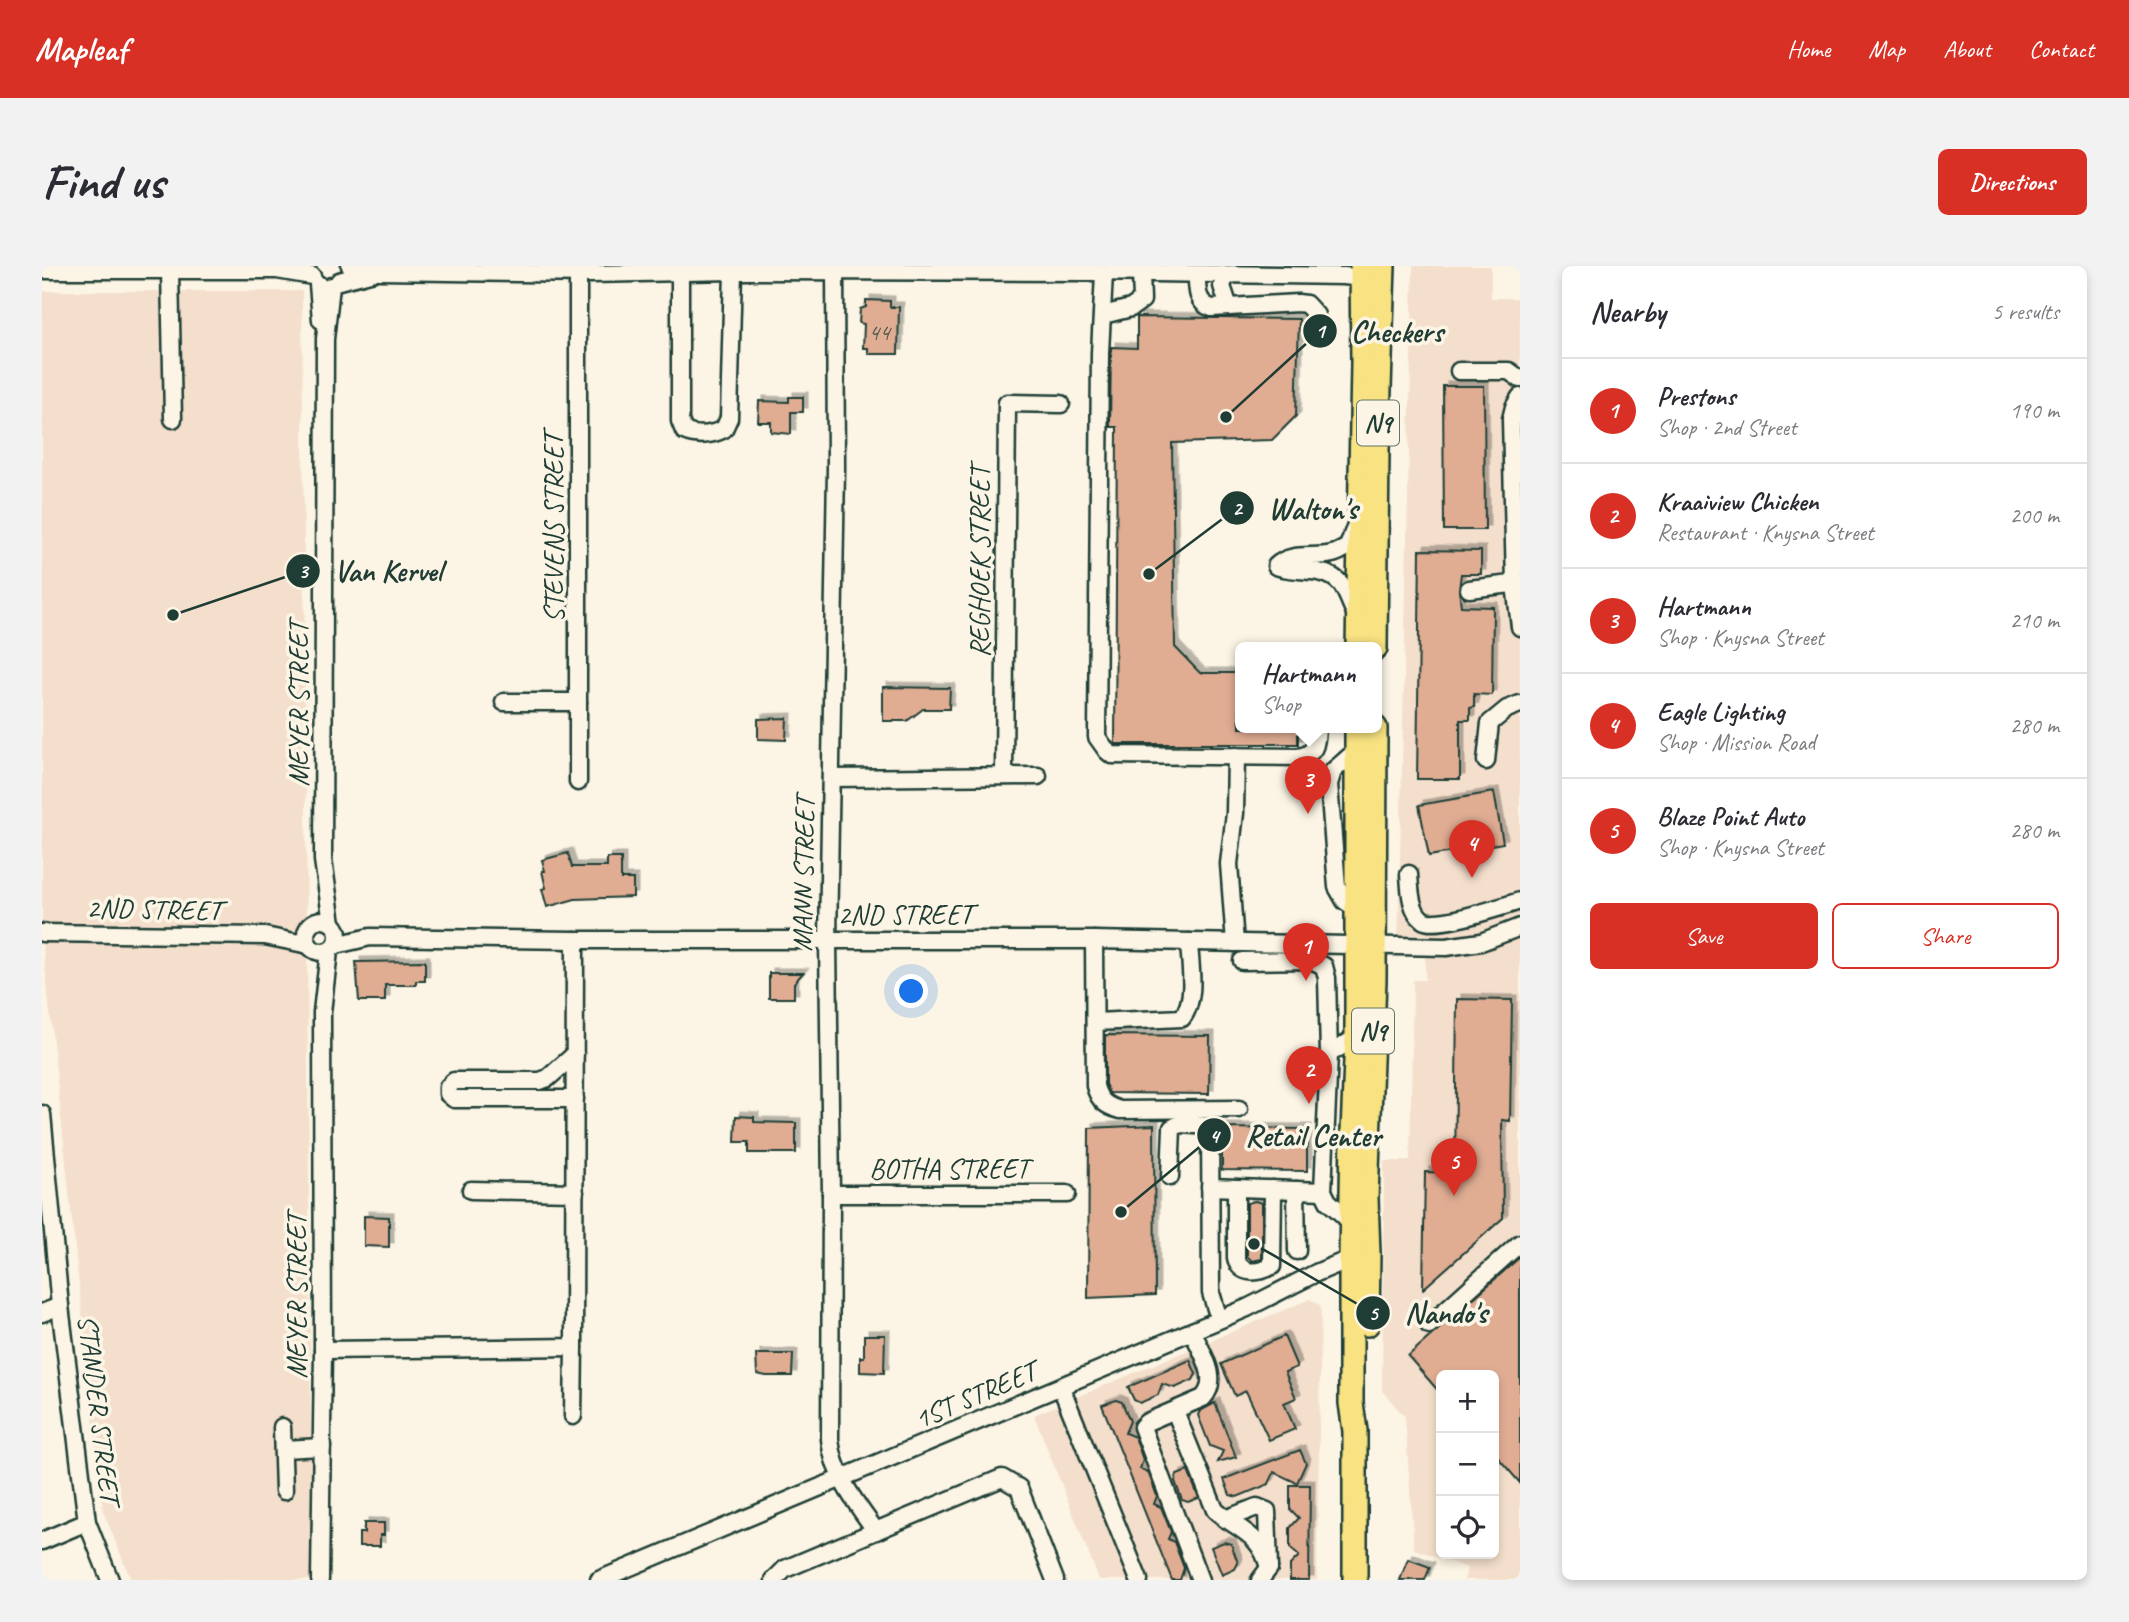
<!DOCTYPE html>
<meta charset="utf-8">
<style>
:root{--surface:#fff;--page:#f2f2f3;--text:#2b2b33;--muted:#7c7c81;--line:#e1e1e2;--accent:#d93025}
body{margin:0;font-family:Caveat,sans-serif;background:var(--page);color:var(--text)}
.controls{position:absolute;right:21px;bottom:21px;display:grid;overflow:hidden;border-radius:10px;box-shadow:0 4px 10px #0003}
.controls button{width:63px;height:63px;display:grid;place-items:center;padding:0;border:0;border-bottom:2px solid var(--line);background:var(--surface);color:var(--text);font:35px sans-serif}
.you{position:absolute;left:870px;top:726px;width:24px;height:24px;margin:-18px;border:5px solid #fff;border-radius:50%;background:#1a73e8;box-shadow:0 0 0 10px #1a73e833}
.badge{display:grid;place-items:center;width:46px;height:46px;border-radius:50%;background:var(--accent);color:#fff;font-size:23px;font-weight:700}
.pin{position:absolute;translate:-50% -58px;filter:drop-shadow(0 2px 4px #0008)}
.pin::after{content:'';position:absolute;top:37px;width:24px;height:21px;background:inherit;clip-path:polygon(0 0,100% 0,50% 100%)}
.popup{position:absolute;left:1193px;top:376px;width:147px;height:91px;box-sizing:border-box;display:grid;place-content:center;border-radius:10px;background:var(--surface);filter:drop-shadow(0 2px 5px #0005);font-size:23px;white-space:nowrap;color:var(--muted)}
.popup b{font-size:26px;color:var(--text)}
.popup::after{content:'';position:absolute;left:50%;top:100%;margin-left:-14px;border:14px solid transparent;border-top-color:var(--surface)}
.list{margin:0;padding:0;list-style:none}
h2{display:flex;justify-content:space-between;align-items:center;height:91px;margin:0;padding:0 28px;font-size:30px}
h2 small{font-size:23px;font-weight:400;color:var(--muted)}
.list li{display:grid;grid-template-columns:46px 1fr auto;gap:21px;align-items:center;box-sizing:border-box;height:105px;padding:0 28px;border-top:2px solid var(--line)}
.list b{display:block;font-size:26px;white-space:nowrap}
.list p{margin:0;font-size:23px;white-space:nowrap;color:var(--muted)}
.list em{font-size:23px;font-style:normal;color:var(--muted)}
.actions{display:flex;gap:14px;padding:21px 28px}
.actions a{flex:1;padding:16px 0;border:2px solid var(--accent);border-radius:10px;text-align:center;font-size:24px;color:var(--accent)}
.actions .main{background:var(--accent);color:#fff}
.icon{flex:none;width:38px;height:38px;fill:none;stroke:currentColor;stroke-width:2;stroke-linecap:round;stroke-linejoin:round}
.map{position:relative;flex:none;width:1478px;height:1314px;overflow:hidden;border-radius:10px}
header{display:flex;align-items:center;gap:42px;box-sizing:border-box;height:98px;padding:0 35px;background:var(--accent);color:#fff}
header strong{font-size:33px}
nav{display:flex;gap:38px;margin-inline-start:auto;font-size:24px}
.intro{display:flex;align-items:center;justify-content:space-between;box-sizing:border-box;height:168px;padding:0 42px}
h1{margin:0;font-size:49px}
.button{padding:18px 32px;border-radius:10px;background:var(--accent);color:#fff;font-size:24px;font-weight:700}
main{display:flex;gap:42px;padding:0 42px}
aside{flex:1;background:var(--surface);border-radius:10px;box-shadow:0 4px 10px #0003}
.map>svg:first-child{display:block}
.built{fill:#f4dfcc;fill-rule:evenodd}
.building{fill:#e0ad93;stroke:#1f3d34;stroke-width:2;filter:url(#shadow)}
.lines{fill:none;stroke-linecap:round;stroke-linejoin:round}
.minor-casing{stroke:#1f3d34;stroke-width:21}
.highway-casing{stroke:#1f3d34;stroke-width:28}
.minor{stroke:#fcf5e5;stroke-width:16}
.highway{stroke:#f8e281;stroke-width:23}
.labels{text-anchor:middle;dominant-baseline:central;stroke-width:7;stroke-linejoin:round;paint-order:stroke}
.number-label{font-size:24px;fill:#4f594c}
.shield{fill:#fcf5e5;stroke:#617469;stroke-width:2}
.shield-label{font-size:26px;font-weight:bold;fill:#1f3d34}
.street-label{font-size:28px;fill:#1f3d34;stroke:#fcf5e5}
.leader{fill:none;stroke:#1f3d34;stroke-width:2.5}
.callout-dot{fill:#1f3d34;stroke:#fcf5e5;stroke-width:2.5}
.mark-label{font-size:21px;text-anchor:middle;font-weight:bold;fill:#fff}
.callout-label{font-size:30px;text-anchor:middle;font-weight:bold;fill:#1f3d34;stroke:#fcf5e5;stroke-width:7;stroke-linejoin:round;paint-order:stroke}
</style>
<header>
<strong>Mapleaf</strong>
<nav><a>Home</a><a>Map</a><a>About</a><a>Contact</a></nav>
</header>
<div class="intro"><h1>Find us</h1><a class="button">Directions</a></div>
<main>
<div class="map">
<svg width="1478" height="1314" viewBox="0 0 1478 1314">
<defs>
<filter id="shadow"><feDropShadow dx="4.5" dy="-4.5" stdDeviation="0" flood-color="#0004"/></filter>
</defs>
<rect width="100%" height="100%" fill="#fcf5e5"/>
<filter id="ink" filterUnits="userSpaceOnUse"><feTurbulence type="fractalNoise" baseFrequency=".0143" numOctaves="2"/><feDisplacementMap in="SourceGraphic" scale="14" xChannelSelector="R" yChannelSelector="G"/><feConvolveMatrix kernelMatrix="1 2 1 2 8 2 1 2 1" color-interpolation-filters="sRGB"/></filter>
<g filter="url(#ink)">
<g class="built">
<path d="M1371,0H1449V32H1478V1314H1422L1425,1302L1372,1283L1363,1151L1340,1125L1342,895H1368L1371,714H1383V681H1356ZM1399,1109H1452V1288H1399Z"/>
<path d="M0,25H260L270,1314H89L61,1245L0,673Z"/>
<path d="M1268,1033L1279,1040L1275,1314H1057L992,1149Z"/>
</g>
<g class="building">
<path d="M824,34L848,35V41H857L856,88H826V82H821L822,58L817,57L818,43L824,41Z"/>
<path d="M1095,51L1257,53L1254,150L1230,174L1130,177L1133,381L1158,407H1196L1198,462H1256V478H1073L1075,161H1068L1069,81L1095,82Z"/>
<path d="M1401,120H1442L1443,264H1402Z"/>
<path d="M747,131H761V146H749V168L729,166V156H716L717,135L747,136Z"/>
<path d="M1378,284L1439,285V308H1419L1417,324L1419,340L1451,341L1450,429L1432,428V441L1428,442V454H1418V513H1375Z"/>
<path d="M841,421L908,422L907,443H881L865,455H841Z"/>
<path d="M745,452L744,474L716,473V453Z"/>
<path d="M1452,526L1461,577L1387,590L1377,539Z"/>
<path d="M526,587L530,601H565V592H579V613H591V631L533,633L505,641L500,623L504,622L500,605H503L500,594Z"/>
<path d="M383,695V715H374V719H343V735H317L314,696Z"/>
<path d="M727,707H761L752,717V732H727Z"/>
<path d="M1415,733L1470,734L1468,855L1460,854L1461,952L1381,1023L1383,906L1413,907Z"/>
<path d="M1063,769L1168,770L1167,828L1067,827L1063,818Z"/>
<path d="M694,850L712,851V856L754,857V887H707V876H693Z"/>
<path d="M1112,859L1113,1029L1046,1032L1047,862Z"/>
<path d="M1180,862L1265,863V905L1180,904Z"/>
<path d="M1213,935L1220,937V993L1210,995L1205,990V937Z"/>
<path d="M322,950L347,951V981L322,980Z"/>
<path d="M1478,991V1217L1452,1187V1109H1399V1128L1366,1090Z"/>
<path d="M822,1069H843L842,1107L818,1106V1091H822Z"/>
<path d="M1242,1070L1255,1101L1243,1106L1254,1132L1242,1137L1253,1163L1227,1174L1204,1125L1193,1130L1179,1098Z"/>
<path d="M714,1088H751L750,1110H724L715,1108Z"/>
<path d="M1148,1094L1154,1108L1151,1114L1133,1122L1120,1118L1116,1129L1098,1137L1092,1134L1086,1121Z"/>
<path d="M1074,1134L1080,1136L1088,1155L1083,1167L1093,1171L1101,1194L1098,1203L1106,1206L1115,1230L1112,1238L1119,1241L1129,1266L1126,1273L1132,1276L1142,1302L1138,1314H1130L1060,1139Z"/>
<path d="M1173,1137L1194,1191L1176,1196L1181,1185L1168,1180L1156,1149L1158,1145Z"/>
<path d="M1258,1184L1264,1197L1255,1217L1232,1206L1227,1218L1195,1231L1188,1229L1182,1213Z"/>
<path d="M1146,1205L1157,1232L1146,1236L1140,1234L1133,1215L1135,1209Z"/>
<path d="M1248,1219H1268L1267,1314H1248V1299L1257,1290L1248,1282V1262L1257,1252L1248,1243Z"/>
<path d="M322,1257H342V1269H338V1280H317V1267H322Z"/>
<path d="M1182,1276L1189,1278L1196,1297L1193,1303L1180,1309L1169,1281Z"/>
<path d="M1366,1293L1388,1301L1383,1314H1358Z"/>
</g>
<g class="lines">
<g class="minor-casing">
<g id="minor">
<path d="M308,0L338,5L549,8L691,5L1049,6L1302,10L1328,13"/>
<path d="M793,0L794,203L786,674L789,928L788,1173C791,1208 813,1236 834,1265"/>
<path d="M0,4H235L270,10"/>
<path d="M128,4L131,153"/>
<path d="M638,5V155L642,165C655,171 670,169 682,163L687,152L691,5"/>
<path d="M1062,7L1058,87L1055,471L1065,485L1070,489L1256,491C1274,488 1274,479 1275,462"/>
<path d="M1155,8C1155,22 1154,37 1170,42L1256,37L1264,38L1274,49"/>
<path d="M297,15L332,6"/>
<path d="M276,18L279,54"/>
<path d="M289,20L283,73L281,594L290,657"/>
<path d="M1187,41L1180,20L1183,12L1191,8"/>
<path d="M1061,49L1089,42L1100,34L1099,7"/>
<path d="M1417,105H1467L1478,113"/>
<path d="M1478,131L1472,141L1469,153L1473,318L1478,361"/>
<path d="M1313,261L1306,281C1301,283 1296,287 1290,288C1270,293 1250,285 1234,300C1255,308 1283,299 1299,318C1305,326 1309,339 1314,349"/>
<path d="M1427,323L1478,317"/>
<path d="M462,436H536"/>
<path d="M1315,484L1291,505L1287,518L1295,621L1303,635L1315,643"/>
<path d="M1444,495L1448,457L1465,443L1478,438"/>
<path d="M962,509L965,137L1019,138"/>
<path d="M789,512L996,510"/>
<path d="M536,516V7"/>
<path d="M1367,608C1368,622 1368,645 1381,654C1393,663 1462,640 1478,635"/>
<circle cx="280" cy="670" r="16"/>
<path d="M0,667L223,670L267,679"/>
<path d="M1052,674L1053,820C1057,835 1064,840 1078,844L1197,843"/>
<path d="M1193,677L1187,598L1193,547L1194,490"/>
<path d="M294,679L328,671L533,674H1052L1404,681L1439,676L1478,661"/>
<path d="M1200,695L1269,694L1282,700L1285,712L1287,788"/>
<path d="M1053,756L1140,752C1155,733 1148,700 1147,676"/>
<path d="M533,788L506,812L498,815H412L406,821V828L412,833H533"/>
<path d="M0,848L18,1040L45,1256L68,1314"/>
<path d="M1128,911L1130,862L1138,858L1168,860L1169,1027L1177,1053"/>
<path d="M1168,921L1281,925"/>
<path d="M1194,922V992C1198,1010 1217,1007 1230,1000L1231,923"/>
<path d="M429,924L533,926"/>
<path d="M1254,924L1255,985"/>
<path d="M789,928H1025"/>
<path d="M1310,957L1286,935L1281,925L1287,788L1315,771"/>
<path d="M0,1047L18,1040"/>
<path d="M1387,1059L1478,977"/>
<path d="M1150,1065C1159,1085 1179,1113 1161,1132L1105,1156L1100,1161L1158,1314"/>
<path d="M281,1084L532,1081L533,674"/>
<path d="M1019,1121L1097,1314"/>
<path d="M1133,1145L1173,1244C1196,1265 1218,1266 1227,1302"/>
<path d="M531,1150L532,1081"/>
<path d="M240,1161L242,1225"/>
<path d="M241,1183L280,1181"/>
<path d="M1183,1253L1215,1241L1225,1245L1227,1302L1218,1314"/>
<path d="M0,1275L45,1256"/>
<path d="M278,1314L281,1084L280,746L287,685"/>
<path d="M557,1314L1205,1042L1274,1007L1317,989"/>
<path d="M732,1314L743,1303L960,1212L977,1222L1013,1314"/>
</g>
</g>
<g class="highway-casing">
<g id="highway">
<path d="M1316,382L1321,97L1320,0"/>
<path d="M1333,382L1335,184L1341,0"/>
<path d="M1325,1058L1326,987L1324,932L1332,713L1333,462"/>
<path d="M1313,1314V1165L1309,1137V991L1311,865L1315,771V462"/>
</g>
</g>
<use href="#minor" class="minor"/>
<use href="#highway" class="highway"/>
</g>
</g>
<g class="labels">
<g class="number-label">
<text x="837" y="66">44</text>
</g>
<g class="shield">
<rect x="1315" y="134.5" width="42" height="45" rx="5"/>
<rect x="1310" y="742.5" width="42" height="45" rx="5"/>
</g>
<g class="shield-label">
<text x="1336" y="157">N9</text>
<text x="1331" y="765">N9</text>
</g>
<g class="street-label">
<text transform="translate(511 262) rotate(-90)">STEVENS STREET</text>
<text transform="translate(937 296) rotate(-90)">REGHOEK STREET</text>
<text transform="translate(256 438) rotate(-90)">MEYER STREET</text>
<text transform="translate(761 608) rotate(-89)">MANN STREET</text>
<text transform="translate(112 643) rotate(1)">2ND STREET</text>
<text x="863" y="648">2ND STREET</text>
<text x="907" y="902">BOTHA STREET</text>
<text transform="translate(254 1030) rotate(-90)">MEYER STREET</text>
<text transform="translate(933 1129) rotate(-23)">1ST STREET</text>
<text transform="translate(57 1143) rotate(83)">STANDER STREET</text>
</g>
</g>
<path class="leader" d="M1184 151L1278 65M1107 308L1195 242M131 349L261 305M1079 946L1172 869M1212 978L1331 1047"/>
<g class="callout-dot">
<circle cx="1184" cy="151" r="7"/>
<circle cx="1107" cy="308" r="7"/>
<circle cx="131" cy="349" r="7"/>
<circle cx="1079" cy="946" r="7"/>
<circle cx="1212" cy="978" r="7"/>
<circle cx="1278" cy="65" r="18"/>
<circle cx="1195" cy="242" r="18"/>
<circle cx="261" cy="305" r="18"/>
<circle cx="1172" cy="869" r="18"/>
<circle cx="1331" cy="1047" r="18"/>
</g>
<g class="mark-label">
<text x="1278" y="72">1</text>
<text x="1195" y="249">2</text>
<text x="261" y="312">3</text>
<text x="1172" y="877">4</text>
<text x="1331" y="1054">5</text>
</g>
<g class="callout-label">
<text x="1355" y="76">Checkers</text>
<text x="1271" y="253">Walton's</text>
<text x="346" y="315">Van Kervel</text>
<text x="1271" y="880">Retail Center</text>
<text x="1404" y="1057">Nando's</text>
</g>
</svg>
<div class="controls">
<button>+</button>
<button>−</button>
<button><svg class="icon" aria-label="locate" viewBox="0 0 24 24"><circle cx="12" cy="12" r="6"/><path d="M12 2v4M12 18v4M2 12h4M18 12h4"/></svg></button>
</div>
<div class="you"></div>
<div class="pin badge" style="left:1264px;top:715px">1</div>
<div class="pin badge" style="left:1267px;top:838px">2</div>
<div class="pin badge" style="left:1266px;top:548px">3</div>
<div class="popup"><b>Hartmann</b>Shop</div>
<div class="pin badge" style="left:1430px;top:612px">4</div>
<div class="pin badge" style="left:1412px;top:930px">5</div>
</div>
<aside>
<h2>Nearby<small>5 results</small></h2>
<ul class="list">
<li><span class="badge">1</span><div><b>Prestons</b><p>Shop · 2nd Street</p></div><em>190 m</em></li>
<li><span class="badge">2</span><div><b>Kraaiview Chicken</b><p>Restaurant · Knysna Street</p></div><em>200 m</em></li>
<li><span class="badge">3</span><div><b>Hartmann</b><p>Shop · Knysna Street</p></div><em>210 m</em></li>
<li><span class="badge">4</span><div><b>Eagle Lighting</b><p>Shop · Mission Road</p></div><em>280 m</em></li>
<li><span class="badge">5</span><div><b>Blaze Point Auto</b><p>Shop · Knysna Street</p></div><em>280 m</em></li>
</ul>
<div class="actions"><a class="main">Save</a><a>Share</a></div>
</aside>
</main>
